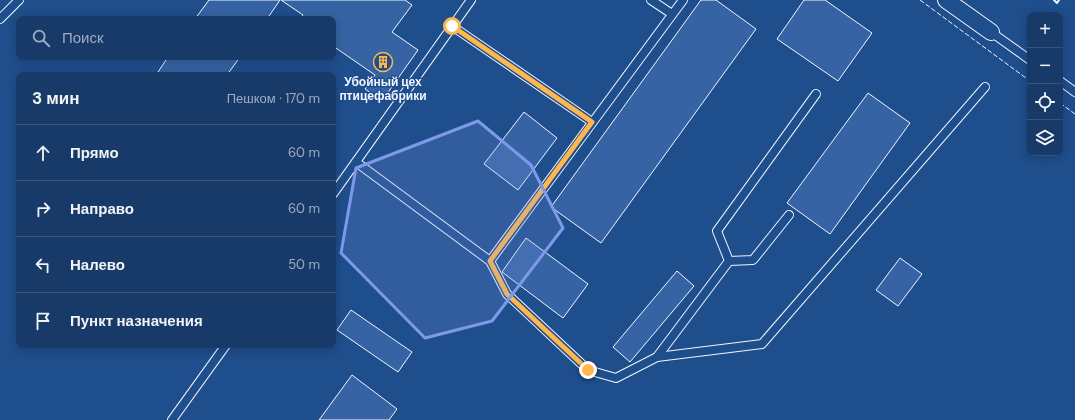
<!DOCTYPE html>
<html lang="ru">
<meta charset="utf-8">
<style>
:root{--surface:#173a69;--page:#20416f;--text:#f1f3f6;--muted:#9eadc0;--line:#36547d}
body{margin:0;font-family:"DM Sans",sans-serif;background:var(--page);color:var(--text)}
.controls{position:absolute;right:12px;top:12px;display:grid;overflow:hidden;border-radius:8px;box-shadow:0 2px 10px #0003}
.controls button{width:36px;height:36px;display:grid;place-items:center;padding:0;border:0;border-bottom:1px solid var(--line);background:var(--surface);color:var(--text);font:20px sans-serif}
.stop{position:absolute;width:12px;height:12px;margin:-9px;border:3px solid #ffb74d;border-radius:50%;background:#fff}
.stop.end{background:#ffb74d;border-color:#fff;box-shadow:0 1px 4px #0008}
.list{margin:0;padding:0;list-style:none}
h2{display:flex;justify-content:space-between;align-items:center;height:52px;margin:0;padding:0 16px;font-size:17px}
h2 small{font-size:13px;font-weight:400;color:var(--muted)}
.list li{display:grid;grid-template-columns:26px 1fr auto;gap:12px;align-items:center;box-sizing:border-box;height:56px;padding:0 16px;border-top:1px solid var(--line)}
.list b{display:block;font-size:15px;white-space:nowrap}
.list em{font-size:13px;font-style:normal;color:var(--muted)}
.icon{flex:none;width:22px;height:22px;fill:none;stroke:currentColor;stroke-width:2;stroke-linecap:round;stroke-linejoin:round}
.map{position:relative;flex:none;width:1075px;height:420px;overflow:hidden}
.search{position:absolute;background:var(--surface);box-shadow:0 2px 10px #0003;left:16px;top:16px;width:320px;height:44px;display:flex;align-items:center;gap:10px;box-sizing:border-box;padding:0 14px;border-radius:8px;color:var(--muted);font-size:15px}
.panel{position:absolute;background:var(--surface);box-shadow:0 2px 10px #0003;left:16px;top:72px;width:320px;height:276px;border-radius:8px}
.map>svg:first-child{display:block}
.building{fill:#3563a3;stroke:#f2f6ff}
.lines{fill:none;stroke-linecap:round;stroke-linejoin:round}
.service-casing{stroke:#f2f6ff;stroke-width:10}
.minor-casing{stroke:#f2f6ff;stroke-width:18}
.service{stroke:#1f4e8c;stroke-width:8}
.minor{stroke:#1f4e8c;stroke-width:16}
.fence{stroke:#f2f6ff;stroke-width:1;stroke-dasharray:5 2;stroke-linecap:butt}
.wall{stroke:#f2f6ff;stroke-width:2}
.route{stroke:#ffb74d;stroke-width:5}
.marked{fill:#7d9aea;fill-opacity:0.2;stroke:#7d9aea;stroke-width:3;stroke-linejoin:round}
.labels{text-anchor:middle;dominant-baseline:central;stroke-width:3;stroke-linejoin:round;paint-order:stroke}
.poi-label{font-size:12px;font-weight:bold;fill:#f2f6ff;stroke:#1f4e8c}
</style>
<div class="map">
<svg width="1075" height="420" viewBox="0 0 1075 420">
<rect width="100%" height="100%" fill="#1f4e8c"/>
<g class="building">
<path d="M209,0H280L267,19H195Z"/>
<path d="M281,0H405L412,5L392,32L418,50L382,101L365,89L375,75L333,46V19H300L303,15Z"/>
<path d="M701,0H716L756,29L601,243L551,207Z"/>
<path d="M804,0H825L872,33L838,81L777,39Z"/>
<path d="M168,57H240L227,75H156Z"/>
<path d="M868,93L910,123L830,234L787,203Z"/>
<path d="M524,112L557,138L518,190L484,164Z"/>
<path d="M526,238L588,284L563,318L502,272Z"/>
<path d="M900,258L922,274L898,306L876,290Z"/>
<path d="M677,271L694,286L630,362L613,347Z"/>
<path d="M351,310L412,352L398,372L337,330Z"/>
<path d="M352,375L397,409L389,420H319Z"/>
</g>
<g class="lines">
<g class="service-casing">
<g id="service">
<path d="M651,0L672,14"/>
<path d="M0,19L19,0"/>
<path d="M452,26L592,122"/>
<path d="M991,32L1030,60"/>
<path d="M1060,81L1075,92"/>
<path d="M356,162L490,261L507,294L588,370L616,378L657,357L729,261L753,260L789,215"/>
<path d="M333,194L471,0"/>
<path d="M490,261L683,0"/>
<path d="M729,261L717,231L816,94"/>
<path d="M657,357L762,344L985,87"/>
<path d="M172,420L226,345"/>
</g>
</g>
<g class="minor-casing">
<path id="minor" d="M946,0L991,32"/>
</g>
<use href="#service" class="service"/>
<use href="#minor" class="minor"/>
<g class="fence">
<path d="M920,0L1030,81"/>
<path d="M1060,103L1075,114"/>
</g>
<path class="wall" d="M1054,0L1057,3L1059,0"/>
</g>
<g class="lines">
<path class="route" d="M452,26L592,122L490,261L507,294L588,370"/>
</g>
<path class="marked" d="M478,121L531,165L563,228L492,321L425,338L341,253L356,168Z"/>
<defs>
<g id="building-ring" transform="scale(1)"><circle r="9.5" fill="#1f4e8c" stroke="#ffb74d" stroke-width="1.5"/><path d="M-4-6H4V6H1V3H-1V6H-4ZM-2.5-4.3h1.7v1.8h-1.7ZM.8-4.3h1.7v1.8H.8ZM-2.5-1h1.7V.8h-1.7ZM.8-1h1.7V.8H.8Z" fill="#ffb74d"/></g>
</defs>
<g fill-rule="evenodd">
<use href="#building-ring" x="383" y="62"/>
</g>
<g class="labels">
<g class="poi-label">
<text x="383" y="82">Убойный цех<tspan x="383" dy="14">птицефабрики</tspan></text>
</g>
</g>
</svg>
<div class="controls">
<button>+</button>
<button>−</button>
<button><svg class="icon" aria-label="locate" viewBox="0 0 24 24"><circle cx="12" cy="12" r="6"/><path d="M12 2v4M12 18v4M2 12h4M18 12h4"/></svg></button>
<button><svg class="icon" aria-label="layers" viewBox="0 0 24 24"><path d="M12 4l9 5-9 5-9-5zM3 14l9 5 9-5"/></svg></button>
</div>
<div class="stop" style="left:452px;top:26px"></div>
<div class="stop end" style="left:588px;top:370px"></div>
<div class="search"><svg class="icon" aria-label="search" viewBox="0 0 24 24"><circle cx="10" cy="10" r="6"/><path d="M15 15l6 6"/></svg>Поиск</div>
<section class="panel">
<h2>3 мин<small>Пешком · 170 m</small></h2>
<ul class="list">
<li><svg class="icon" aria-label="ahead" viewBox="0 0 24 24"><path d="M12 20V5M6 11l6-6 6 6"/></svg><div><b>Прямо</b></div><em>60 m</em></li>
<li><svg class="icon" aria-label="right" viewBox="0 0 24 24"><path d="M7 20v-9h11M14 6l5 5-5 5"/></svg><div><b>Направо</b></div><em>60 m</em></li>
<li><svg class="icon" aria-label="left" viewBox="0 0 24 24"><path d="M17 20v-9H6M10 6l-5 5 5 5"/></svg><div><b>Налево</b></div><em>50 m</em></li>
<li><svg class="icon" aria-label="arrive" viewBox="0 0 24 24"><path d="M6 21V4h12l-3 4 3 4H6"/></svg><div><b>Пункт назначения</b></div></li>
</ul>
</section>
</div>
